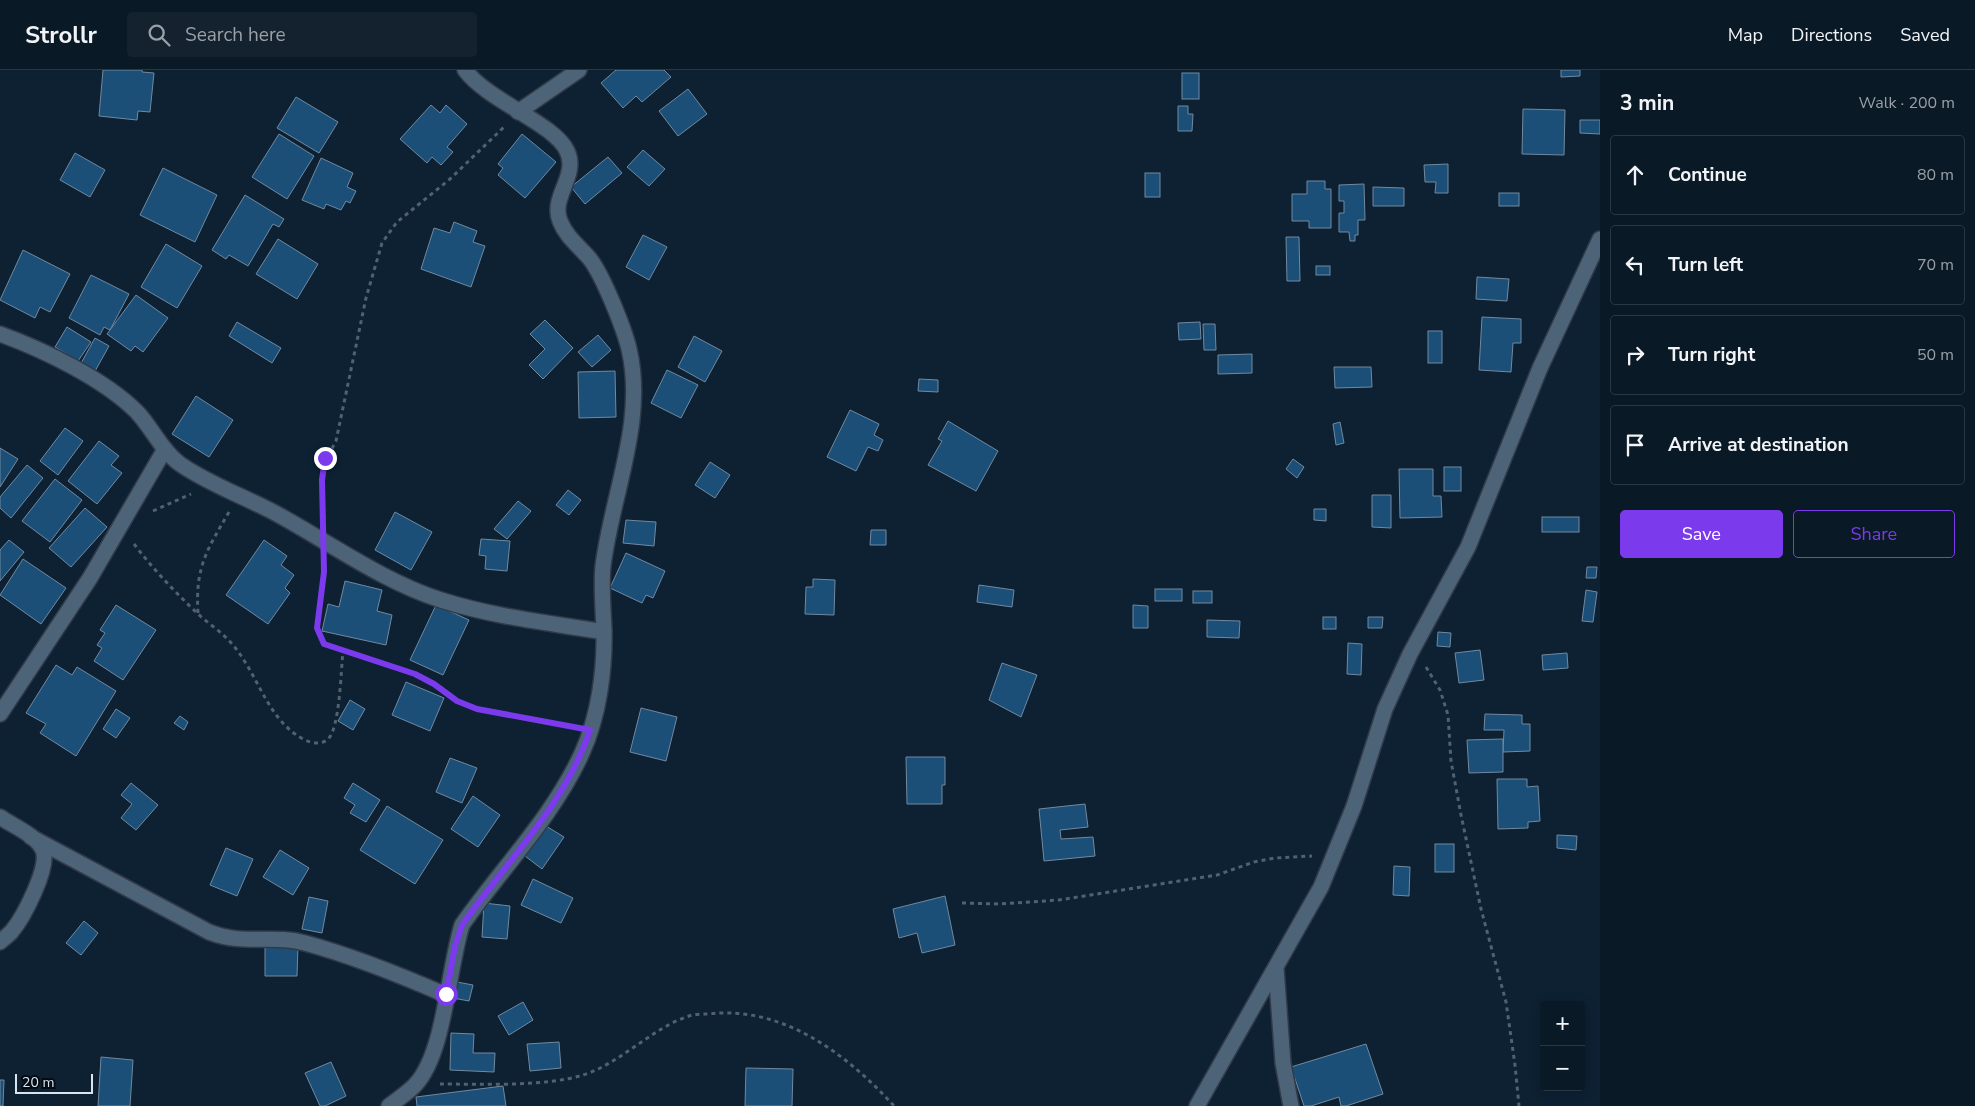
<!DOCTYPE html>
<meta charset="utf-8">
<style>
:root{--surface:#0a1926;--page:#13222e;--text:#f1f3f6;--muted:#99a0a7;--line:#2a3843;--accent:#7c3aed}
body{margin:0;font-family:"Nunito Sans",sans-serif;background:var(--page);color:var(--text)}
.controls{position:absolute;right:15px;bottom:15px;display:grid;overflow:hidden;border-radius:5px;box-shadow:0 2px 12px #0003}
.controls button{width:45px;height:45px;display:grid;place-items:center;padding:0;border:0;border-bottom:1px solid var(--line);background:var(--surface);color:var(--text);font:25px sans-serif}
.scale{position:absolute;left:15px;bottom:12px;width:78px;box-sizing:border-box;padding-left:5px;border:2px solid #d8e5f1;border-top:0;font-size:14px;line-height:18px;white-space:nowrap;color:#d8e5f1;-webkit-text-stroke:4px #040a12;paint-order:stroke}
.stop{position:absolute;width:15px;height:15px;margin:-11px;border:4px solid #7c3aed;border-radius:50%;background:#fff}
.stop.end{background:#7c3aed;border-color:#fff;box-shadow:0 1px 5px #0008}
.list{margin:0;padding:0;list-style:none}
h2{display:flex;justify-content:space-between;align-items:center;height:65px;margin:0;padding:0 20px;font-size:21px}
h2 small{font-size:16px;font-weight:400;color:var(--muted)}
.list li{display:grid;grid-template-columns:32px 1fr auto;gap:15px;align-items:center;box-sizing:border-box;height:80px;margin:0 10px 10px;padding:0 10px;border:1px solid var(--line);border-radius:5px}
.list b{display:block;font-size:19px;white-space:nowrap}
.list em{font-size:16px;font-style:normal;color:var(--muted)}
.actions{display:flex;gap:10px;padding:15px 20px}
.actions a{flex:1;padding:11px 0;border:1px solid var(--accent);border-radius:5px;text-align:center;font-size:18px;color:var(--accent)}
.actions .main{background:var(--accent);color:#fff}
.icon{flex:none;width:28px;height:28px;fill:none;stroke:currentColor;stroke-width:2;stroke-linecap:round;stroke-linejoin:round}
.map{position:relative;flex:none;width:1600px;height:1036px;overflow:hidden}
header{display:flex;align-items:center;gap:30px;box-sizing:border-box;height:70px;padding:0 25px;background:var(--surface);border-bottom:1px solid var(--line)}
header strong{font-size:24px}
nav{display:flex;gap:28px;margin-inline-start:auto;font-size:18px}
.search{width:350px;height:45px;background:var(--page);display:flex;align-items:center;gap:12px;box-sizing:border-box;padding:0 18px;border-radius:5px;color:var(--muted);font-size:19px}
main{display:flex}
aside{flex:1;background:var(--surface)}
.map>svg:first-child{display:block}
.building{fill:#1b4f78;stroke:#72899f}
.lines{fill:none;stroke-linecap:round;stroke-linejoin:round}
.minor-casing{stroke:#303a49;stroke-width:18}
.path{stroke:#506171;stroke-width:3;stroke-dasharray:4 4;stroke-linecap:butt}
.minor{stroke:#4d6377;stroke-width:15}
.route{stroke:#7c3aed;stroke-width:6}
</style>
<header>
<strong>Strollr</strong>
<div class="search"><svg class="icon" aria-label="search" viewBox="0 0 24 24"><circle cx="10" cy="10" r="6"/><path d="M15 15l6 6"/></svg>Search here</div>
<nav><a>Map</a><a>Directions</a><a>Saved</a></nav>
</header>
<main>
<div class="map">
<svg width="1600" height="1036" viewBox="0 0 1600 1036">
<rect width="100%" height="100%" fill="#0d2133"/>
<g class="building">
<path d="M103,0H142V2L154,3L150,42L138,41L137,50L99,46Z"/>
<path d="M616,0H664L671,7L642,32L636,26L623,38L601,13Z"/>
<path d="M1561,0H1580V6L1561,7Z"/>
<rect x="1182" y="3" width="17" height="26"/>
<path d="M688,19L707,44L678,66L659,41Z"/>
<path d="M296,27L338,52L319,83L277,58Z"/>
<path d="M431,35L440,43L446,35L467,54L447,77L453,82L441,95L432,87L427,93L400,69Z"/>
<path d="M1178,36H1188V44H1193L1192,61H1178Z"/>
<path d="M1523,39L1565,40L1564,85L1522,84Z"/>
<path d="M1580,50H1600V64L1580,63Z"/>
<path d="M279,64L314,86L287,129L252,107Z"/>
<path d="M522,64L556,92L525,128L498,105L503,98L498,94Z"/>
<path d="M643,80L665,99L649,116L627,97Z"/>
<path d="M75,83L105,100L90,127L60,110Z"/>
<path d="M608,87L622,103L585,134L571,117Z"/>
<path d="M321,88L353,103L347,117L356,121L350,133L346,131L341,140L326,134L324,139L302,130Z"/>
<path d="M1448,94V123H1435L1436,112H1425L1424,95Z"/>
<path d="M163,98L217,125L195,172L140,145Z"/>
<rect x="1145" y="103" width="15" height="24"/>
<path d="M1307,111H1325V119H1331V158H1309V151H1292V124H1307Z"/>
<path d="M1364,114L1365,150H1358V165H1355V171H1350L1349,162H1339V143H1344V131H1339V115Z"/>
<path d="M1373,117L1404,118V136H1373Z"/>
<rect x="1499" y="123" width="20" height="13"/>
<path d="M245,125L284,149L279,157L273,154L248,196L229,185L226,189L212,180Z"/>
<path d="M454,152L477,161L473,172L485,176L471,217L421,199L434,158L450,163Z"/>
<path d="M643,165L667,177L649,210L626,197Z"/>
<path d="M1286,167H1299L1300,211H1287Z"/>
<path d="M278,169L318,194L297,229L256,204Z"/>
<path d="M166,174L202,196L177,238L141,217Z"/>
<path d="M23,180L70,204L50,242L40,237L35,248L0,230Z"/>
<rect x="1316" y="196" width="14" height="9"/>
<path d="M91,205L129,224L110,260L104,257L100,265L69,248Z"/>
<path d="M1477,207L1509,209L1507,231L1476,229Z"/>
<path d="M136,225L168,248L143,282L135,276L131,281L107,264Z"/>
<path d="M1482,247L1521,249V273H1513L1511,302L1479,300Z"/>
<path d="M545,250L573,278L543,309L529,295L545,279L530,264Z"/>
<path d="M237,252L281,278L272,293L229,266Z"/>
<path d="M1200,252L1201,269L1179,270L1178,253Z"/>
<path d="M1203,254H1215L1216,280H1204Z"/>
<path d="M67,257L91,272L78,291L55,277Z"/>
<rect x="1428" y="261" width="14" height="32"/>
<path d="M598,265L611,280L592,297L578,282Z"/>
<path d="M694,266L722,281L705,312L678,297Z"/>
<path d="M95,268L109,276L94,303L80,295Z"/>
<path d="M1252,284V303L1218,304V285Z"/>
<path d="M1334,297H1371L1372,317L1335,318Z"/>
<path d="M667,300L698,315L681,348L651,333Z"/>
<path d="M615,301L616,347L579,348L578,302Z"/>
<path d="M919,309L938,310V322L918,321Z"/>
<path d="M196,326L233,350L209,387L172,364Z"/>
<path d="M850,340L879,354L874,365L883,370L878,381L868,377L856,401L827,387Z"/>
<path d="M948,351L998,381L976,421L928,395L942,371L938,369Z"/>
<path d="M1340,352L1344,373L1336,375L1333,354Z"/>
<path d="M65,358L83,371L58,405L40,391Z"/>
<path d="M99,371L119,386L111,395L122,403L97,434L68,411Z"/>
<path d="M0,378L18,389L0,417Z"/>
<path d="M1293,389L1304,397L1297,408L1286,399Z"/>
<path d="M710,392L730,405L715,428L695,415Z"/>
<path d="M27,395L43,408L11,448L0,438V427Z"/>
<rect x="1444" y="397" width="17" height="24"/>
<path d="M1399,399H1433V426H1441L1442,447L1400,448Z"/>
<path d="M55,409L82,430L50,472L22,451Z"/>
<path d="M568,420L581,430L569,445L556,435Z"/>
<path d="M1372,425H1391V458L1372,457Z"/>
<path d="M518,431L531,441L507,469L494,459Z"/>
<path d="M85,438L107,457L71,497L49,478Z"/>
<path d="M1314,439H1326V451L1314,450Z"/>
<path d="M395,442L432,462L411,500L375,480Z"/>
<rect x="1542" y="447" width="37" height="15"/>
<path d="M626,450L656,452L654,476L623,473Z"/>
<path d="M871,460H886V475H870Z"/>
<path d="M481,469L510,471L507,501L485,499L486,486L479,485Z"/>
<path d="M9,470L24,482L0,511V480Z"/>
<path d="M264,470L287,486L281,495L294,505L285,518L290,523L268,554L226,525Z"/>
<path d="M626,483L665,501L653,528L646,525L642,533L610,518Z"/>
<path d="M23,489L66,518L41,554L0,525Z"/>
<path d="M1587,497H1597L1596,508H1586Z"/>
<path d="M813,509L835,510L834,545L805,544L806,517H813Z"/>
<path d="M345,511L382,520L377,541L392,545L386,575L322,561L328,534L339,537Z"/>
<path d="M979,515L1014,520L1012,537L977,532Z"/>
<rect x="1155" y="519" width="27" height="12"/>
<path d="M1586,520L1597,522L1593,552L1582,551Z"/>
<rect x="1193" y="521" width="19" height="12"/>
<path d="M116,535L156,560L123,610L94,591L102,578L97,575L105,563L100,560Z"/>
<path d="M436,535L469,550L443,605L410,590Z"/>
<path d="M1133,535L1148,536V558H1133Z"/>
<rect x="1323" y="547" width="13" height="12"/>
<path d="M1368,547H1383L1382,558H1368Z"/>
<path d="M1207,550L1240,551L1239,568L1207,567Z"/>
<path d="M1438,562L1451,563L1450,577L1437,576Z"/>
<path d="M1348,573L1362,574L1361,605L1347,604Z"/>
<path d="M1480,580L1484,610L1459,613L1455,583Z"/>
<path d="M1567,583L1568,598L1543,600L1542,585Z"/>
<path d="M1002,593L1037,605L1021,647L989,630Z"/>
<path d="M56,595L72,605L77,597L116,621L76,686L40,663L46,654L26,643Z"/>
<path d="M406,612L444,628L430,661L392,645Z"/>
<path d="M350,630L365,639L353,660L338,651Z"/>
<path d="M641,638L677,647L666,691L630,682Z"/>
<path d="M116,639L130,648L116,668L103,659Z"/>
<path d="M1485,644L1522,645V654H1530V681L1503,682L1504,660H1484Z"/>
<path d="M180,646L188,652L184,660L174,653Z"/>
<path d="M1503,669V702L1469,703L1467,670Z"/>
<path d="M906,687H945V715H942V734H907Z"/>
<path d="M450,688L477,698L462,733L436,722Z"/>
<path d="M1497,709H1527V717L1538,716L1540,751L1528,752V758L1498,759Z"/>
<path d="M131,713L158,735L136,760L121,748L132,734L121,725Z"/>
<path d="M353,713L380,730L366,752L350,743L355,735L344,728Z"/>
<path d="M473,726L500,745L478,777L451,759Z"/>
<path d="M1085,734L1088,757L1060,760L1061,769L1093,767L1095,786L1044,791L1039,739Z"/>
<path d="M387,736L443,770L415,814L360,780Z"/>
<path d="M546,756L564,767L542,799L525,786Z"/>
<path d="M1557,765L1577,766L1576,780L1557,778Z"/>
<rect x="1435" y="774" width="19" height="28"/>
<path d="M226,778L253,789L237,826L210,815Z"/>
<path d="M280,780L309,798L293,825L263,807Z"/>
<path d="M1394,796L1410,797L1409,826L1393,825Z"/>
<path d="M533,809L573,828L561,853L521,835Z"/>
<path d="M945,826L955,875L922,883L917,863L899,868L893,839Z"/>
<path d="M309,827L328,831L322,863L302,859Z"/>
<path d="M484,833L510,836L507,869L482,867Z"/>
<path d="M84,851L98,863L81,885L66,873Z"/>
<path d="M265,876H298L297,906H265Z"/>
<path d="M457,912L473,915L469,931L453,928Z"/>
<path d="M523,932L533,950L509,965L498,946Z"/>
<path d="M451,963L474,964L473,983H495L494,1002L450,1000Z"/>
<path d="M559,972L561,998L530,1001L527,974Z"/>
<path d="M1366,974L1383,1024L1346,1036H1341L1339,1027L1311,1036H1304L1291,997Z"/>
<path d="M101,987L133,990L130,1036H98Z"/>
<path d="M331,992L346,1026L325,1036H320L305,1003Z"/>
<path d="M746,998L793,999L792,1036H745Z"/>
<path d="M0,1010H4L3,1036H0Z"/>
<path d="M503,1016L506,1036H417L416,1027Z"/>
</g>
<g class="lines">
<g class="minor-casing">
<g id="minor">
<path d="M518,42L579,0"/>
<path d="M0,264C44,280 104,309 137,342C152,358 162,381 180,394C210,415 246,427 277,444C330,473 384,512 441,530C494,547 550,553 604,562"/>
<path d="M0,644L90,508L165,379"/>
<path d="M0,747C13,756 36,765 43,780C50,797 23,848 12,861C9,865 4,868 0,872"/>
<path d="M31,767L209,862C245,876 272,864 305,873C353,886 400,905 446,925"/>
<path d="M1276,898L1283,993L1291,1036"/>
<path d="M389,1036C398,1029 409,1022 416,1014C445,982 448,899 462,855C501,799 553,747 582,683C599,646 605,599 604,559C603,538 601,516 603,496C612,424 646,351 629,279C624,258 603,206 590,189C580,177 566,167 560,151C550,127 579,106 567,81C555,54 488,31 465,0"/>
<path d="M1197,1036L1321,817L1354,736L1385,639L1410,584L1468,477L1540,298L1600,169"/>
</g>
</g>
<g class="path">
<path d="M153,441L191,424"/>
<path d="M324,448L322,397L336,371L366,228L382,173L397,152L450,109L504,57"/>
<path d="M134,474C153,499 175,522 198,544C209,554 223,563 232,574C256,601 265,642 295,664C303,670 317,677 327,670C340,661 341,598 343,581"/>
<path d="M324,495L317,558L325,574L415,605L434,614L457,631L477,639L570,657"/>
<path d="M198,543C195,497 207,480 229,442"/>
<path d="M1426,597L1440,620L1448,645L1451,691L1461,745L1481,839L1506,932L1515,995L1519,1036"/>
<path d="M962,833L1000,834L1059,830L1217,805L1254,792L1275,788L1312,786"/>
<path d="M440,1014C482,1014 544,1017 583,1005C621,993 652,958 689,946C695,944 702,944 708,944C782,935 847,984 894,1036"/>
</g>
<use href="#minor" class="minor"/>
</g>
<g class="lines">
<path class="route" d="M325,388L322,410L324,502L317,558L324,574L415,604L434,614L457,631L477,639L590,660C565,735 506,792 462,855L455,876L446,924"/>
</g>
</svg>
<div class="controls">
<button>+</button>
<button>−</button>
</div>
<div class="scale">20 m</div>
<div class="stop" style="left:446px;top:924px"></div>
<div class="stop end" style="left:325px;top:388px"></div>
</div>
<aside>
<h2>3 min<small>Walk · 200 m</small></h2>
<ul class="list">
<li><svg class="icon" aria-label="ahead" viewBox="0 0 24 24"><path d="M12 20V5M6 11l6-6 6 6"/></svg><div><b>Continue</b></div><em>80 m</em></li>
<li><svg class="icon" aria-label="left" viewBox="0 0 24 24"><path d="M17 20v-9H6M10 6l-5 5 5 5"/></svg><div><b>Turn left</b></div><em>70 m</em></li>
<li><svg class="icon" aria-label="right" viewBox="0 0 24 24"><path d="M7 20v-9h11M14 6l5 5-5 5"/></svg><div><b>Turn right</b></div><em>50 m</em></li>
<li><svg class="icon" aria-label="arrive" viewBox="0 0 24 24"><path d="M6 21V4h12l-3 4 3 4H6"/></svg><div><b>Arrive at destination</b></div></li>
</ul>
<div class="actions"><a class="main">Save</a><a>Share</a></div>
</aside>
</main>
